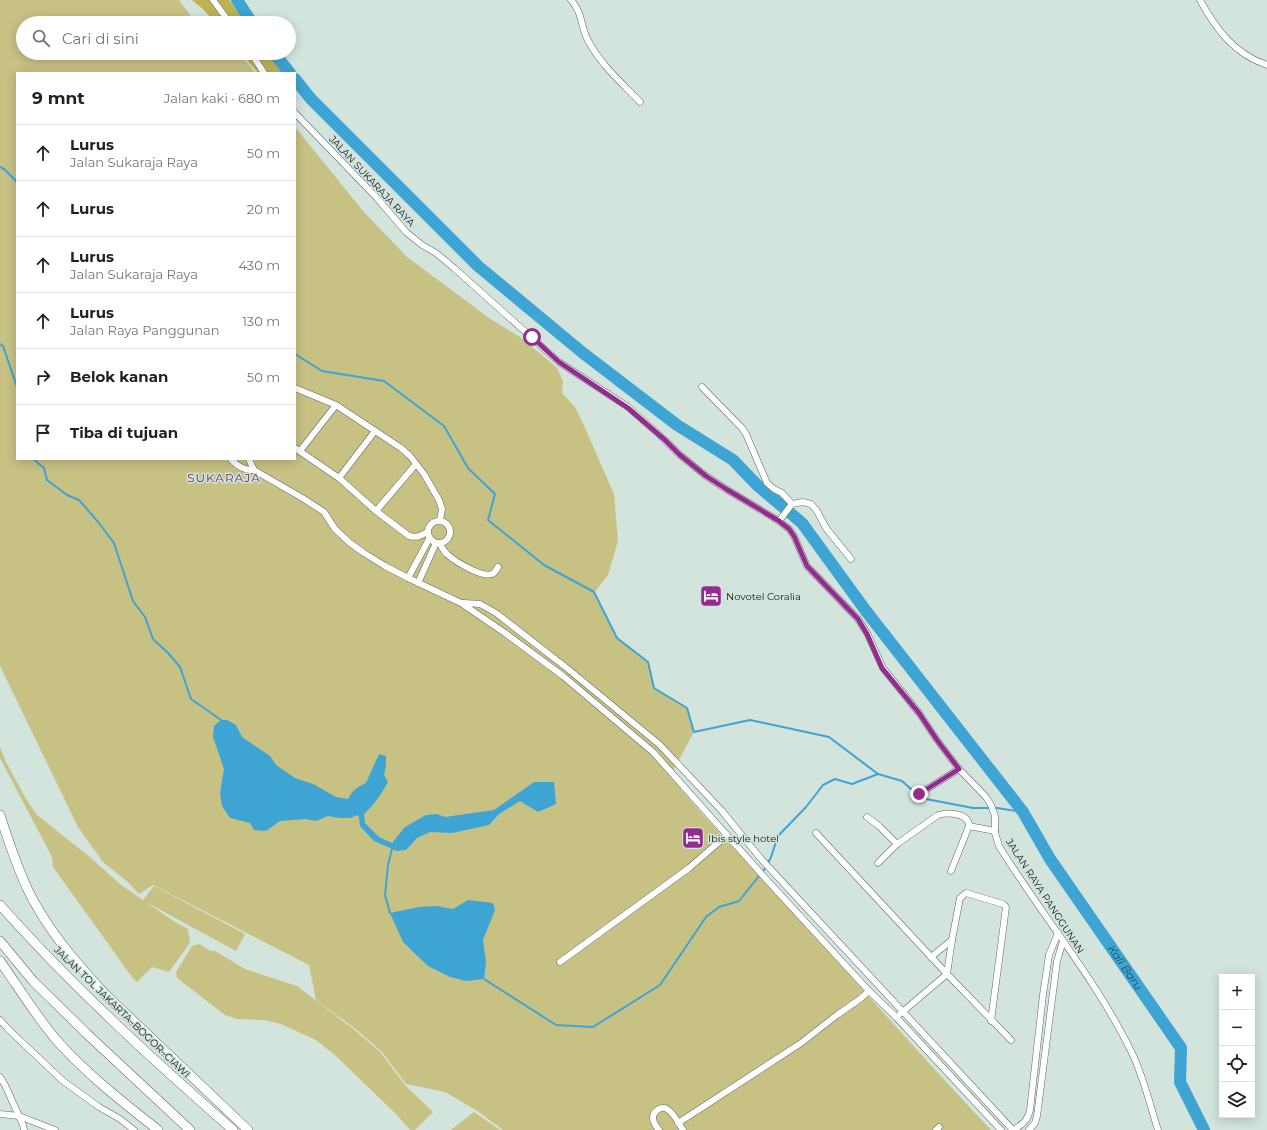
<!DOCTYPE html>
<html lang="id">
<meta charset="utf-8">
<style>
:root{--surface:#fff;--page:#f2f2f2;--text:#202124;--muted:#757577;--line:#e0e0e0}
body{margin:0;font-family:Montserrat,sans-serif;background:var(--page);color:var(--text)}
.controls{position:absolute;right:12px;bottom:12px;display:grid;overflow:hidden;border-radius:0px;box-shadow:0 2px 10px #0003}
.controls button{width:36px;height:36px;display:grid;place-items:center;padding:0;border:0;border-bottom:1px solid var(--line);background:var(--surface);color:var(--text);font:20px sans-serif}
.stop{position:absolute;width:12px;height:12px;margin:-9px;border:3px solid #942c90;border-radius:50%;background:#fff}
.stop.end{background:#942c90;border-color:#fff;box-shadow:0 1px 4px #0008}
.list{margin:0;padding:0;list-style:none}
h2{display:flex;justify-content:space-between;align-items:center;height:52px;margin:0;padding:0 16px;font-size:17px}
h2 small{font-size:13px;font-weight:400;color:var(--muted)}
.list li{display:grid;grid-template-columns:26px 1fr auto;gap:12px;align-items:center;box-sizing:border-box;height:56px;padding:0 16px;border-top:1px solid var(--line)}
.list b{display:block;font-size:15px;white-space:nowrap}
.list p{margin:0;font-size:13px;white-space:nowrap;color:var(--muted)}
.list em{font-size:13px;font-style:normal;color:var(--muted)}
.icon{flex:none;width:22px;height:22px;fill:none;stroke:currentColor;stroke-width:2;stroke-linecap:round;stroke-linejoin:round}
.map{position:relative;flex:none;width:1267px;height:1130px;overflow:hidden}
.search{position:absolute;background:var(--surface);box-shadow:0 2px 10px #0003;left:16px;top:16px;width:280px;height:44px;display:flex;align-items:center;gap:10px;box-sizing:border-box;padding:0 14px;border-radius:22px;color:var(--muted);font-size:15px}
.panel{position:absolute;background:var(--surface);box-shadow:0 2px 10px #0003;left:16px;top:72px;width:280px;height:388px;border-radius:0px}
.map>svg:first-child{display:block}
.green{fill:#c8c184}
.forest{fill:#beb255}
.water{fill:#3da4d4}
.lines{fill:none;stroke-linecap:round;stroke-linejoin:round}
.stream{stroke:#3da4d4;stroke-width:2}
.river{stroke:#3da4d4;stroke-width:12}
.minor-casing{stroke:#5c6b65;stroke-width:7}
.highway-casing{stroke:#5c6b65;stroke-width:10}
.minor{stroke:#fff;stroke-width:6}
.highway{stroke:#fff;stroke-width:9}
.route{stroke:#942c90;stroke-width:5}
.labels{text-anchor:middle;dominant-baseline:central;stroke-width:3;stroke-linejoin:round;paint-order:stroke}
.street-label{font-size:10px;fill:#151b18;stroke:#d3e4dd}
.poi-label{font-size:10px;fill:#151b18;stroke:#d3e4dd;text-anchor:start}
.water-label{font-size:11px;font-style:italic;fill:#224c61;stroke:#d3e4dd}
.quarter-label{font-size:12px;letter-spacing:1px;fill:#663262;stroke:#d3e4dd}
</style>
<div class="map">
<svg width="1267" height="1130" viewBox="0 0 1267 1130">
<rect width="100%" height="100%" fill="#d3e4dd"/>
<g class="green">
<path d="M0,0H179L196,23H23V53H234L248,63L255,73H17V459H295V127L363,211L407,257L489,318L523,339L557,368L563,381L562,393L575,407L585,428L614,494L618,541L608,575L594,593L617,638L648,662L654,688L688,708L694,732L670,776C708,823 751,865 791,910C858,984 923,1058 991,1130H503L476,1110L445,1092L406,1084L382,1052L357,1030L316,1000L309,965L153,885L139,894L128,882L103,862L78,827L0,666Z"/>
<path d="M0,747L6,762L26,799L37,815L91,858L121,885L143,900L154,886L245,934L236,951L146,902L175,922L188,929L190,943L169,972L152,967L137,982L132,977L53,867L52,857L0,758Z"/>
<path d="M199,944L211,951H215L245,969L297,986L356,1031L381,1053L405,1085L433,1112L415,1130H410L397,1115L336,1056L316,1040L281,1024L264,1020L237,1019L225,1015L177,978L176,972L192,946Z"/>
<path d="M474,1112L500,1130H451Z"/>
</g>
<g class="forest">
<path d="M192,0H229L246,23H215L204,10Z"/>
<path d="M241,53H270L285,73H258Z"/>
</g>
<g class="water">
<path d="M221,720H227L236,725L242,737L270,756L276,765L295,778L313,784L336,797L348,799C353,790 357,787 366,783L379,754L386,756V765L384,775L388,782C381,794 375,804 364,814L365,823L379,837L392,843L405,827L426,815L437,814L445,817L494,810L534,782H554L556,804L538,812L520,801L499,814L489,825L452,833L430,832L417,838L406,850L397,851L374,841L360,826L359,817L358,815L350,818H340L328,816L316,821L305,819L280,821L266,831L254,830L250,823L230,818L222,806L220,793L224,769L213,737L214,726Z"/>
<path d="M468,900L493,903L495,910L483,940L486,962L484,979L466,981L450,977L428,966L403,942L390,913L419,907L436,906L453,909Z"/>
</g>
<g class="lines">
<g class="stream">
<path d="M0,167L4,169L17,182"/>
<path d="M0,344L3,346L17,387"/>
<path d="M295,354L322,371L384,381L444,426L468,468L495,494L488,520L544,565L594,592L617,638L648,662L654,688L687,708L694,732L750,720L829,737L878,774"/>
<path d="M17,434V436"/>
<path d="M33,459L44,468L47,480L67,495L79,500L99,523L114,543L133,601L145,617L153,639L168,653L180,667L191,699L221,720"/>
<path d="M768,863L771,857L778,836L806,807L823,785L835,779L852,784L878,774L902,781L921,798L973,808H997L1023,812"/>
<path d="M390,913L385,895L388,865L392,849"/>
<path d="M484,979L556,1025L593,1027L660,985L706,917L719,907L739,901L766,867"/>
</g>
<g class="river">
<path d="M237,0L252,23"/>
<path d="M274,53L290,73"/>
<path id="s1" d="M295,79L311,99L478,266L583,353L677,425L733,460L758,486L802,523L866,611L1023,812L1050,859L1181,1048L1180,1082L1204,1130"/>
</g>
<g class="minor-casing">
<g id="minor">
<path d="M213,0L230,23"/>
<path d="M571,0C584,14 580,29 590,44C603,67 623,84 640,102"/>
<path d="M1200,0C1216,29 1234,54 1267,65"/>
<path d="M251,53L264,73"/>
<path d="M295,113L377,198L406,232L422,245L436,253L454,268L559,362L628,407L665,440L680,455L706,476L726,489L779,521L789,529L794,536L807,566L858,619L867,633L883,668L919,713L937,740L959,769L986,797L991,805L995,816V833L999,846C1042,916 1097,980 1133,1055C1144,1079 1150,1105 1158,1130"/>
<path d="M702,387L742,428L746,434L767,483L774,489L782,493L792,504"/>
<path d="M295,388L336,405L401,448L410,456L424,474L439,500L442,509L440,520"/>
<path d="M295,448L339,478L376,511L409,536C417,538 421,536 427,532"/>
<path d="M300,451L336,405"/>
<path d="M231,459C238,467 244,470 254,470"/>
<path d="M249,459L254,470L304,499L324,512L335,529L350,543L364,553L385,566L408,578L461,603L505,633L563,676L653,752L766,879L869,991L896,1017L1001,1130"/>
<path d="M339,478L375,431"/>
<path d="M376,511L416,464"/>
<circle cx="439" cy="532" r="11"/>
<path d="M779,521L792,504L803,502L811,504L817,511L826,528L851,559"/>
<path d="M440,543C442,547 443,551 447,554C454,561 482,578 492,574C495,573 496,570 498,567"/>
<path d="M408,578L429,539"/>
<path d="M418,583L436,543"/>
<path d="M463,603L480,604L496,613L568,669L660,745L722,811L762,860L1012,1129"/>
<path d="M919,794L959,769"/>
<path d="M867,817L879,826L897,844"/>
<path d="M969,826L995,831"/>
<path d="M816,833L947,974L1011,1040"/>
<path d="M878,863L897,844L938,815C948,812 969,813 969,826L951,871"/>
<path d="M931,957L952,940"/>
<path d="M560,962L689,868L727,835"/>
<path d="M900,1014L947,974L952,940L960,898L966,893L1003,904L1006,907L991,1021"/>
<path d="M0,1020L9,1030L63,1081L99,1107L120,1119L134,1130"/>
<path d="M0,1077L5,1085L23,1125L24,1130"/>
<path d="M0,1114L19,1116L55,1130"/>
<path d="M678,1123L801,1043L837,1015L860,999L869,991"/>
<path d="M1015,1129C1024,1123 1027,1121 1030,1110L1043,995L1049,955L1058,933"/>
<path d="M659,1130C656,1126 653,1123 653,1118C653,1112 661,1105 667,1109C674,1113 679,1124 683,1130"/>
<path d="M936,1130L939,1127"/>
<path d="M1029,1130L1035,1123L1037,1116L1057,961L1063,941"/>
</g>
</g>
<g class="highway-casing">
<g id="highway">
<path d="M0,815C8,840 16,864 27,888C46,928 75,962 105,994L248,1130"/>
<path d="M0,905C71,985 152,1059 233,1130"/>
<path d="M0,941L33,981L86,1033L190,1130"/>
<path d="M0,961C19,988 37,1018 59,1043C89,1076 124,1103 158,1130"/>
</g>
</g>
<use href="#minor" class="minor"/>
<use href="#highway" class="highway"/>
</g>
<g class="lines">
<path class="route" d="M532,337L559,362L628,408L665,440L680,455L706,476L726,489L779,521L789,529L794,536L807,566L858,619L867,634L882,668L919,713L937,740L959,769L919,794"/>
</g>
<defs>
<g id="hotel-square" transform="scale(1.15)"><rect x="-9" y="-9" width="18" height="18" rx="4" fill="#942c90" stroke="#d3e4dd"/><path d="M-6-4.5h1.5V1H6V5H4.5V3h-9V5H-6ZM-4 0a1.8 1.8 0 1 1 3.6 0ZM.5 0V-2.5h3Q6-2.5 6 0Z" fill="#fff"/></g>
</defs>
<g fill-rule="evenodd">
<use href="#hotel-square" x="711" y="596"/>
<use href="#hotel-square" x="693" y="838"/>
</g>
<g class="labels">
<g class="street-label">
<text transform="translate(372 181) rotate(47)">JALAN SUKARAJA RAYA</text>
<text transform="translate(1045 896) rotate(57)">JALAN RAYA PANGGUNAN</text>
<text transform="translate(122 1012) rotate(44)">JALAN TOL JAKARTA–BOGOR–CIAWI</text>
</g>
<g class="poi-label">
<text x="726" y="596">Novotel Coralia</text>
<text x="708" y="838">Ibis style hotel</text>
</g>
<g class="water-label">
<text stroke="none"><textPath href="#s1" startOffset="1226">Kali Baru</textPath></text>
</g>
<g class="quarter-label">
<text x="224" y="477">SUKARAJA</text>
</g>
</g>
</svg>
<div class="controls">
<button>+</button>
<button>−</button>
<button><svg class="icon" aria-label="locate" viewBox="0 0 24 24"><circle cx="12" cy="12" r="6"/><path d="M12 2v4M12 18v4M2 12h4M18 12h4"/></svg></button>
<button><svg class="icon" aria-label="layers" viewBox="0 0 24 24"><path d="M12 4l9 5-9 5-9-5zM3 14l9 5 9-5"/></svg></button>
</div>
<div class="stop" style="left:532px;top:337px"></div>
<div class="stop end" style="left:919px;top:794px"></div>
<div class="search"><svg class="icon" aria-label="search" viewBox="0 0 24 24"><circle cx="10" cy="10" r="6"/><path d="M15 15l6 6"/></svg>Cari di sini</div>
<section class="panel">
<h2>9 mnt<small>Jalan kaki · 680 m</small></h2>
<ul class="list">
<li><svg class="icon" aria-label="ahead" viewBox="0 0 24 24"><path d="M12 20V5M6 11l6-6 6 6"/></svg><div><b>Lurus</b><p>Jalan Sukaraja Raya</p></div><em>50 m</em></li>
<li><svg class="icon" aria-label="ahead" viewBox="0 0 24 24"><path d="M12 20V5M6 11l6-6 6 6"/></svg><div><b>Lurus</b></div><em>20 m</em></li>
<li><svg class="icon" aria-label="ahead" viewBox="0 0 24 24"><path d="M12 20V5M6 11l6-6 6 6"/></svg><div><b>Lurus</b><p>Jalan Sukaraja Raya</p></div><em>430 m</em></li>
<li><svg class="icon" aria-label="ahead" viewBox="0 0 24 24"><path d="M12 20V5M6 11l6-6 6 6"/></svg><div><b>Lurus</b><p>Jalan Raya Panggunan</p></div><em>130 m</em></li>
<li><svg class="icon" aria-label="right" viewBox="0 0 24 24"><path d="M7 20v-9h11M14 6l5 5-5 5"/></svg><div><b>Belok kanan</b></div><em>50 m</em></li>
<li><svg class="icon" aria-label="arrive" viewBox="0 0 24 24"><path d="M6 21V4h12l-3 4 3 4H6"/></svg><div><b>Tiba di tujuan</b></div></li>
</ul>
</section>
</div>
